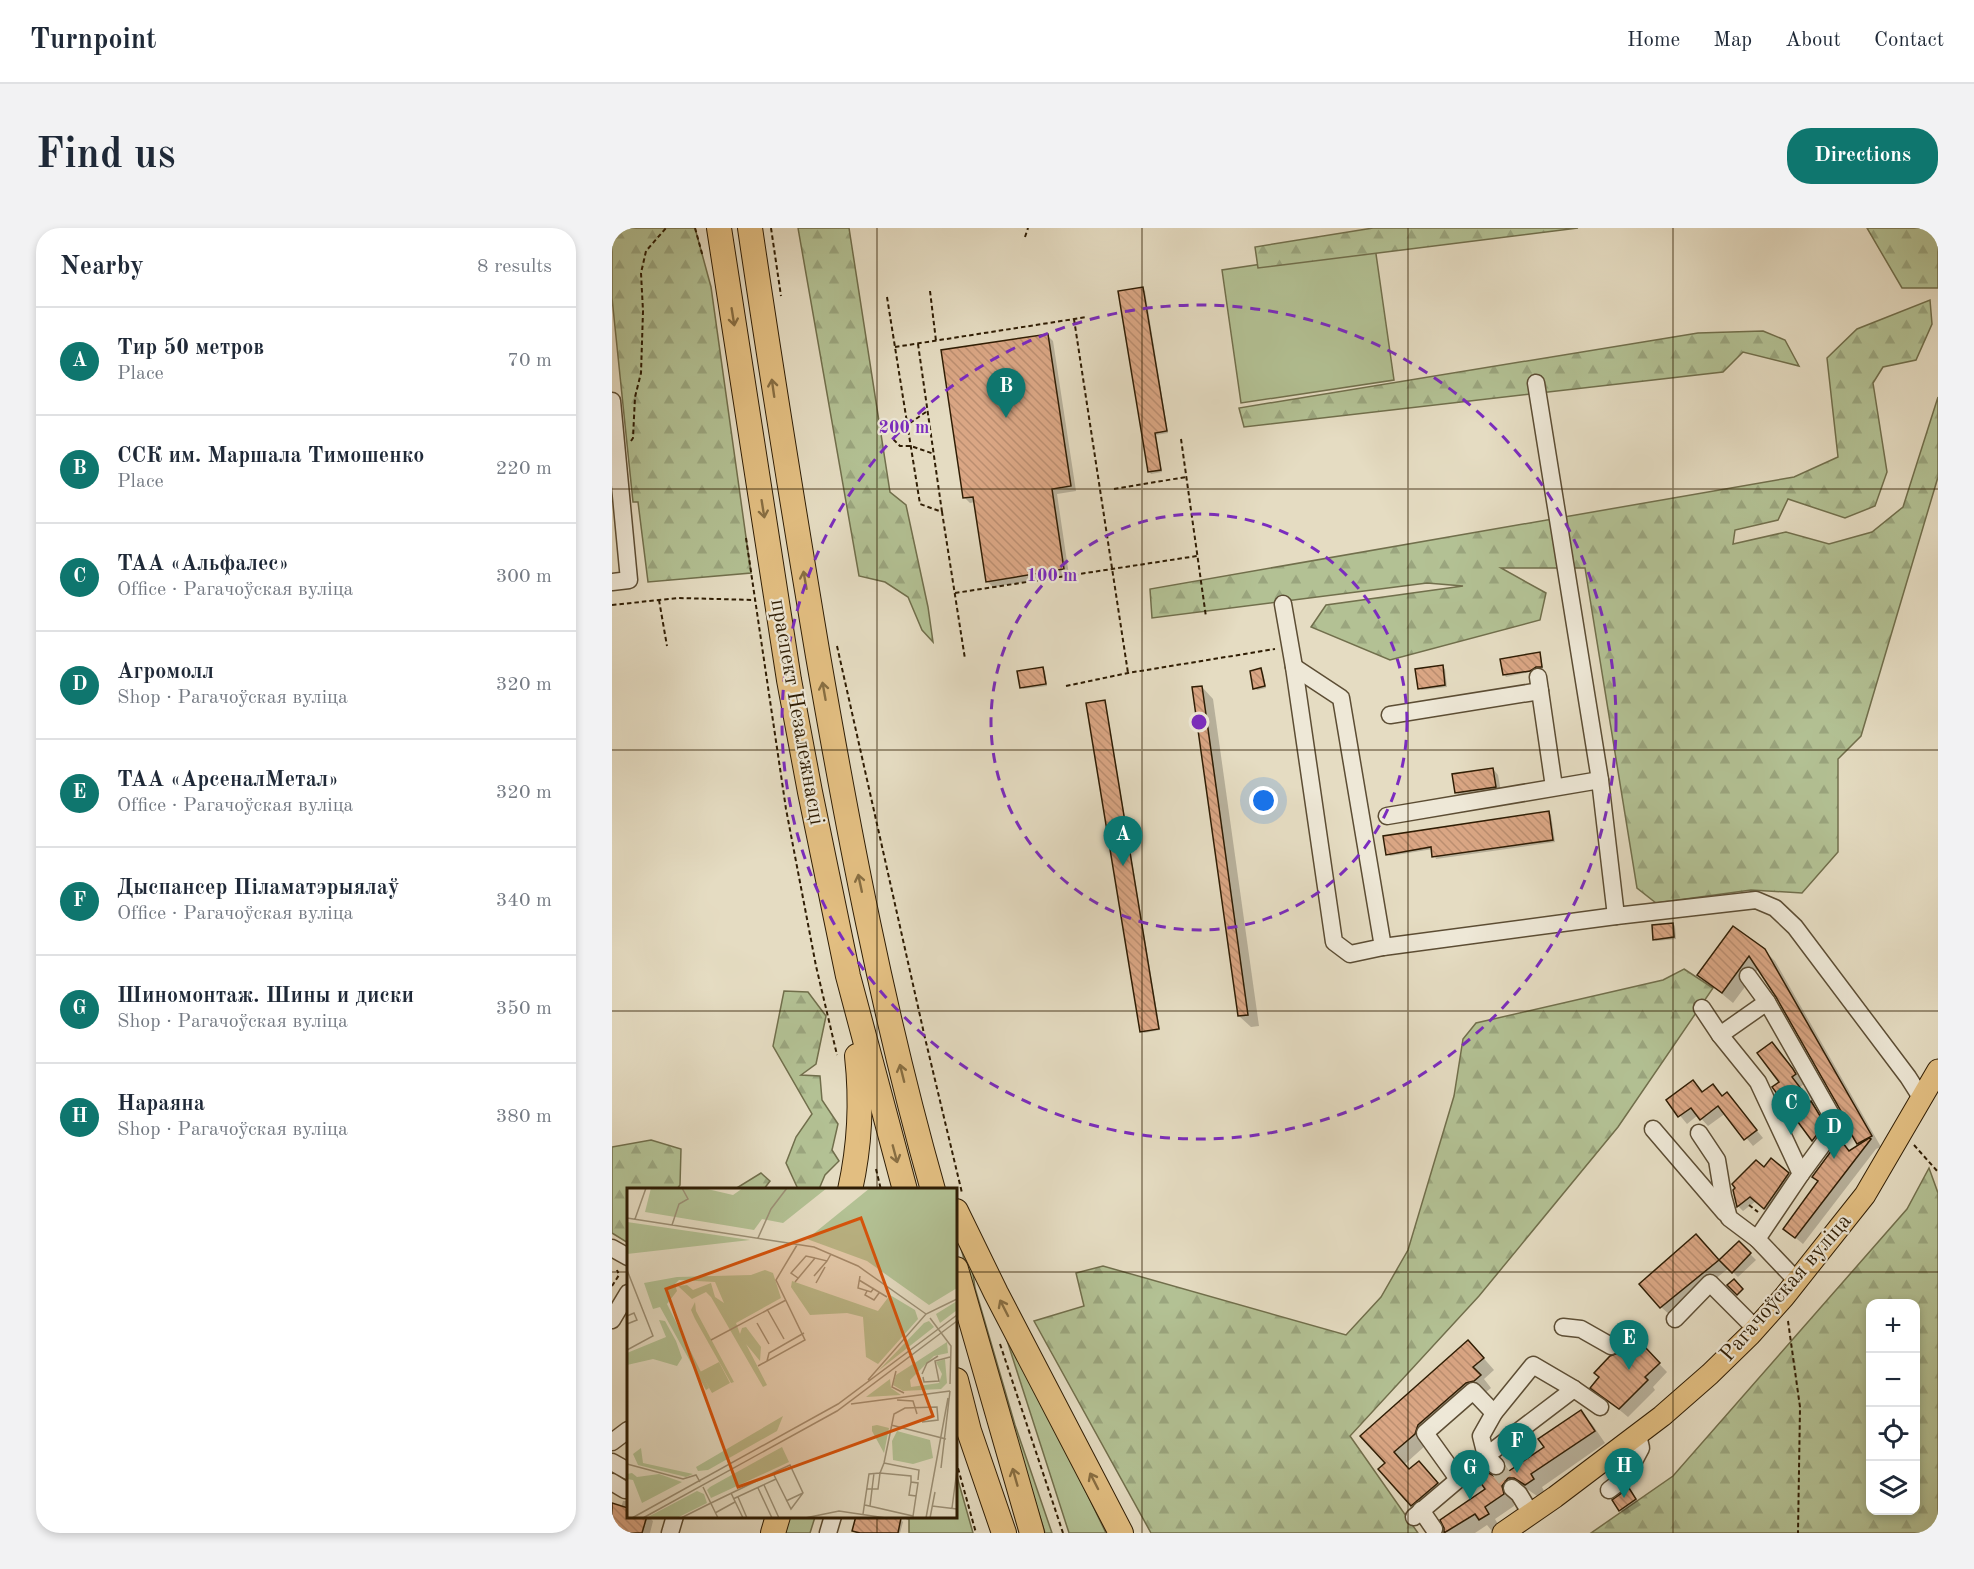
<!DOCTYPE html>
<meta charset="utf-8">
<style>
:root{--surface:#fff;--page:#f2f2f3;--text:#1f2937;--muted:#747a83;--line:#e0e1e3;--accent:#0f766e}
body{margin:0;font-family:"Old Standard TT",serif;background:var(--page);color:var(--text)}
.controls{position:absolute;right:18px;bottom:18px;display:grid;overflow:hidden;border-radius:12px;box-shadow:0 3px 9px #0003}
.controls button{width:54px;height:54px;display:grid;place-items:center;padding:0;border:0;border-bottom:2px solid var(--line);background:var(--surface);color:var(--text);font:30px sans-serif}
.you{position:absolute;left:652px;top:573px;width:21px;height:21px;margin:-15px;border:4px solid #fff;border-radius:50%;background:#1a73e8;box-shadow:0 0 0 9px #1a73e833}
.badge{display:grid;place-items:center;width:39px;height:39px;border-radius:50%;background:var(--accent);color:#fff;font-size:20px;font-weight:700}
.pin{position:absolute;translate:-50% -50px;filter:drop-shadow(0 2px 3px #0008)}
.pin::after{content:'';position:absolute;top:32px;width:21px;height:18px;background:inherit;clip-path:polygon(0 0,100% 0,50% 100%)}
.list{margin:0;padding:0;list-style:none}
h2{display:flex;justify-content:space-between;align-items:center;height:78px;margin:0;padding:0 24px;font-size:26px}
h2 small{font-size:20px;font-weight:400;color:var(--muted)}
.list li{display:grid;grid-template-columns:39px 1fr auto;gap:18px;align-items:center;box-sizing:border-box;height:108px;padding:0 24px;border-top:2px solid var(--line)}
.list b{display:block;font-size:22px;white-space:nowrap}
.list p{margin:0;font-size:20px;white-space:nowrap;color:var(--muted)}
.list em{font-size:20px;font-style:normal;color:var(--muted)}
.icon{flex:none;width:33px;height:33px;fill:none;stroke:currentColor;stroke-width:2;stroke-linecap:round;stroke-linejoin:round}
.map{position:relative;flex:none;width:1326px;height:1305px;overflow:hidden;border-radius:24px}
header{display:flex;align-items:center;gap:36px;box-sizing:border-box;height:84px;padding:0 30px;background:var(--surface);border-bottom:2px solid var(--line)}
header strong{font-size:28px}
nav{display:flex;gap:33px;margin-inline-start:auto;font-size:21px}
.intro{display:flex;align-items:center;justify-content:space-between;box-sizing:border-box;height:144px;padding:0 36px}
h1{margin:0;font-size:42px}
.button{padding:15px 27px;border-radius:24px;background:var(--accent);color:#fff;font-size:21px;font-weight:700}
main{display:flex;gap:36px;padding:0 36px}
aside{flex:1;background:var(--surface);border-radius:24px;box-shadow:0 3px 9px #0003}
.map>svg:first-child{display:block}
.grass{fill:#b3c194;stroke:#716f4c;stroke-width:1.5}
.forest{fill:url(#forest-firs);stroke:#716f4c;stroke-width:1.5;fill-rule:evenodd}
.shadow{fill:#0003}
.building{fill:url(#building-back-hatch);stroke:#2f1d04;stroke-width:1.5}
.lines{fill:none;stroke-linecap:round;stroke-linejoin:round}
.minor-tunnel{stroke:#c1b69c;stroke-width:16;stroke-dasharray:16 8;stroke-linecap:butt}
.minor-casing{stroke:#5c4d34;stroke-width:19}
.major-casing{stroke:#2f1d04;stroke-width:23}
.highway-casing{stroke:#2f1d04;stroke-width:26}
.path{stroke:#2f1d04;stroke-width:2;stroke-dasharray:4.5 3;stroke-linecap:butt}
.minor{stroke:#eee8d7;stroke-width:16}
.major{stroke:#e2be81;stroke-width:21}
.highway{stroke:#e2be81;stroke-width:24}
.oneway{stroke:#886e42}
.grid{fill:none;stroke:#2f1d04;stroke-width:1.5;stroke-opacity:0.55}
.ring{fill:none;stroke:#7b2cbf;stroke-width:3;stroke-dasharray:10 8}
.labels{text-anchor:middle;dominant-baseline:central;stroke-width:4.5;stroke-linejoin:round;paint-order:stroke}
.street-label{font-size:22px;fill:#2f1d04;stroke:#eee8d7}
.inset-road{fill:none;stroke:#9c9076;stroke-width:1.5}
.view{fill:#d6530b;fill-opacity:0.15;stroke:#d6530b;stroke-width:3}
.inset-edge{fill:none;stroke:#2f1d04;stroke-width:3}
.centre{fill:#7b2cbf;stroke:#eee8d7;stroke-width:3}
.ring-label{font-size:18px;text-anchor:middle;font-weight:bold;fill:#7b2cbf;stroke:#eee8d7;stroke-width:4.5;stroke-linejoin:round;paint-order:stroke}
</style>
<header>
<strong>Turnpoint</strong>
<nav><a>Home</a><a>Map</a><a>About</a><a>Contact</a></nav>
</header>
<div class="intro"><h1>Find us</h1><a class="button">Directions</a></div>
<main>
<aside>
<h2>Nearby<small>8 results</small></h2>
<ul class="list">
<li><span class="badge">A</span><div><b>Тир 50 метров</b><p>Place</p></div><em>70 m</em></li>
<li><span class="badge">B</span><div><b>ССК им. Маршала Тимошенко</b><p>Place</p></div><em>220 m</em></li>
<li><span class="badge">C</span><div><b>ТАА «Альфалес»</b><p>Office · Рагачоўская вуліца</p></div><em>300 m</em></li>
<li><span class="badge">D</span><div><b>Агромолл</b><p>Shop · Рагачоўская вуліца</p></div><em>320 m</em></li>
<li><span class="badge">E</span><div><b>ТАА «АрсеналМетал»</b><p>Office · Рагачоўская вуліца</p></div><em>320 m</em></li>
<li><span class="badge">F</span><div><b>Дыспансер Піламатэрыялаў</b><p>Office · Рагачоўская вуліца</p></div><em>340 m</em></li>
<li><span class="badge">G</span><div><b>Шиномонтаж. Шины и диски</b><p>Shop · Рагачоўская вуліца</p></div><em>350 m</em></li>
<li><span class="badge">H</span><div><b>Нараяна</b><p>Shop · Рагачоўская вуліца</p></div><em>380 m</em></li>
</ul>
</aside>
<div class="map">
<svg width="1326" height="1305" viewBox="0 0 1326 1305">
<defs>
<pattern id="forest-firs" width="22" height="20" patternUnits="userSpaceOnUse" patternTransform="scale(1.5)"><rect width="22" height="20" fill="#b3c194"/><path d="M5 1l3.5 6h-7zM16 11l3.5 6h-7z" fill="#9aa57e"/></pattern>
<pattern id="building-back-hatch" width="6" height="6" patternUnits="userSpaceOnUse" patternTransform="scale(1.5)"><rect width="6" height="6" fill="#daa684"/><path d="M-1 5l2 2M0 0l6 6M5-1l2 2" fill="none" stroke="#bb8e70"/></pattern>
</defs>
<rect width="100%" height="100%" fill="#e5dcc2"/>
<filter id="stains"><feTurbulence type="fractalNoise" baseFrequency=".00333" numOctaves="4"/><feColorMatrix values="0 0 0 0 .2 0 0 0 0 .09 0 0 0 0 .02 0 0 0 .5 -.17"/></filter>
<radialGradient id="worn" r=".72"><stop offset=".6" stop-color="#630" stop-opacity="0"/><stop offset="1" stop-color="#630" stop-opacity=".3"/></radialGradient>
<g class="grass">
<path d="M763,19L782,152L629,175L610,42Z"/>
<path d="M348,1017L360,1038L363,1060L403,1197L440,1305H433L400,1199Z"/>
<path d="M383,1075L494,1305H457Z"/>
<path d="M344,1245L361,1305H297V1291L289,1289L344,1288Z"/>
<path d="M176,1289H203L198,1305H172Z"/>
</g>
<g class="forest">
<path d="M0,0H83L99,59L139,345L36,354L26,274H21L0,70Z"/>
<path d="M186,0H237L278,264L294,277L316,379L321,414L310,402L296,369L273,354L247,348Z"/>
<path d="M761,0H966L646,40L643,19Z"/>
<path d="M1255,0H1326V60H1290Z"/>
<path d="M1318,72L1320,96L1304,132L1271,139L1261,155L1275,244L1263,278L1233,290L1176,271L1166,292L1123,302L1121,316L1174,304L1217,316L1260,304L1291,279L1326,169V249L1249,508L1226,531V624L1190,665L1139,662L1044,675L1025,660L973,340H889L934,365L928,392L778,432L699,399L714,377L851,358L815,355L540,390L538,361L1182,249L1226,229L1215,130L1245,101Z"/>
<path d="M1151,103L1173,112L1187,138L1131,124L1111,144L632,199L627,180L1086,105Z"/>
<path d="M1072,741L1101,760L1006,899L867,1068L738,1208L806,1305H539L422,1093L472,1078L464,1045L491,1038L734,1107L769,1069L796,1022L842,868L851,811L864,795L1051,752Z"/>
<path d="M172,763L196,764L214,788L204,836L189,847L208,848L210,872L226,896L220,922L227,933L213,947L207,961H186L174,935L184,909L200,886L161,818Z"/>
<path d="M39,912L69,921L68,957L65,961L16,962V1015L0,1005V919Z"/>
<path d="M1317,940L1326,965V1305H979L1061,1248L1295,981ZM1258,1076H1304V1282H1258Z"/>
<path d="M149,945L158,953L152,961H123Z"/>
</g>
<g class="shadow">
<path d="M530,61L533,63L556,205L544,207L550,244L539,246L537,243Z"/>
<path d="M435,107L441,113L464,263L445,266L457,347L381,359L375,353L363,274L358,275L353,270Z"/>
<path d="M927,426L929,428L931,441L894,449L892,446Z"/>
<path d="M830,439L833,441L835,459L810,462L807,460Z"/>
<path d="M431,441L433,443L435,458L411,461L409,459Z"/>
<path d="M648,442L651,444L654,460L645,462L643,460Z"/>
<path d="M590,459L601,471L647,798L639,799L627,788Z"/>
<path d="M492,473L494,476L548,802L532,805L530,803Z"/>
<path d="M881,541L886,547L889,564L850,570L844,564Z"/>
<path d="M937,584L939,587L943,614L824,631L821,621L778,628L775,626Z"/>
<path d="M1061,696L1063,698L1064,711L1044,713L1042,711Z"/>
<path d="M1152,722L1163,733L1269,919L1264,921L1191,1016L1173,1001L1207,954L1228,913L1238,924L1248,917L1236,891L1165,768L1147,740L1121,775L1087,747Z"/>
<path d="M1160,816L1190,852L1192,856L1188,859L1207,884L1220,906L1210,920L1162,860L1169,854Z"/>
<path d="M1081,854L1091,865L1101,858L1111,869L1115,866L1151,910L1141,918L1114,885L1096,898L1086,887L1075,896L1056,873Z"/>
<path d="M1153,941L1176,946L1181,951L1158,985L1144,973L1131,983L1126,978Z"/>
<path d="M1127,1015L1144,1032L1126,1049L1117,1040L1058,1087L1049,1079L1092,1016L1108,1034Z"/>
<path d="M1032,1120L1055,1144L1041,1159L1043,1162L1016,1189L980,1159Z"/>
<path d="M868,1126L882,1142L872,1151L879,1160L874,1164L866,1166L817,1209L814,1217L793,1236L798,1242L818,1246L837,1267L811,1289L800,1277L775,1236L750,1208Z"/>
<path d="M968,1184L980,1196L993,1215L930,1259L932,1263L925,1268L915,1261L904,1264L901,1271L902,1278L883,1291L887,1298L880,1303L875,1297L863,1305H834L875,1261L881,1250L894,1247L934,1220Z"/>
<path d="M1017,1262L1029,1277L1013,1287L1008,1282Z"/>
<path d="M11,1273H16V1288H36L41,1293L38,1305H0V1277L9,1280Z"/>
<path d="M289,1292L291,1294L288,1305H244L242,1303Z"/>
</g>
<g class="building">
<path d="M531,59L555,203L543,205L549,242L536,244L506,63Z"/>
<path d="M436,106L459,258L440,261L452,341L374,354L361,269L351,270L329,122Z"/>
<path d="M928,424L930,439H924L918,443L891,447L888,431Z"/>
<path d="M831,437L833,457L806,461L803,441Z"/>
<path d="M431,439L434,456L408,460L405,443Z"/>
<path d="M649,440L653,458L641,461L638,443Z"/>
<path d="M590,458L636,787L626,788L580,459Z"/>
<path d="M493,472L547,801L528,804L474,475Z"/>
<path d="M881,540L884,559L843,565L840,546Z"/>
<path d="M937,583L941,612L820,629L819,619L774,627L771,608Z"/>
<path d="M1061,695L1062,709L1041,712L1040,697Z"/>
<path d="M1121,698L1153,721L1260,908L1245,916L1235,899L1234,892L1164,769L1137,728L1110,765L1085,747Z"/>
<path d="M1160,814L1181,841L1184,846L1180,849L1193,866L1175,879L1160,859L1167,854L1145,825Z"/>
<path d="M1081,852L1090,864L1101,856L1110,868L1115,864L1145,902L1132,912L1106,878L1088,892L1079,880L1066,889L1054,872Z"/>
<path d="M1199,873L1213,896L1200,913L1183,890Z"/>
<path d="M1257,910L1259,911L1183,1010L1171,1001L1206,953L1200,949L1228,911L1237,923Z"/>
<path d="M1159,930L1177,945L1152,981L1138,969L1125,979L1121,962L1123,960L1120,956L1144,932L1152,939Z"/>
<path d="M1084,1006L1107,1032L1048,1080L1027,1056Z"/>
<path d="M1127,1013L1139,1025L1120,1045L1107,1032Z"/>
<path d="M1122,1051L1131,1061L1125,1067L1115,1057Z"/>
<path d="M856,1112L872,1130L861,1139L869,1147L862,1153L854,1155L806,1197L803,1206L782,1224L797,1241L807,1233L826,1255L799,1278L766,1241L773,1235L748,1208Z"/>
<path d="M1032,1118L1048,1135L1033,1149L1036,1152L1007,1181L978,1160L987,1149L982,1145L998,1128L1006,1125L1015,1133Z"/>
<path d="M969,1182L983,1203L919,1246L922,1251L913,1257L902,1250H896L890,1258L892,1266L873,1279L877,1286L867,1292L863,1286L832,1305V1300L828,1292L873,1261L866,1251L875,1244L882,1248H887L893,1243L894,1245L932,1219L926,1211Z"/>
<path d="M1017,1260L1024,1271L1007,1283L1000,1272Z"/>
<path d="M0,1275L16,1280V1288H35L30,1305H0Z"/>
<path d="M244,1288H282L289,1290L286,1305H248L240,1303Z"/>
</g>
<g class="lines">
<path class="minor-tunnel" d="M884,1238L900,1260"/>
<g class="minor-casing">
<g id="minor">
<path d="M924,155L988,552L1004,688"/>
<path d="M0,173L17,352L0,354"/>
<path d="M671,376L682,439L722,714L738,726L771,719L1004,688L1144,672L1163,680L1183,699L1296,849L1310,871"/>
<path d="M682,439L729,470L771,719"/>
<path d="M926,449L942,559"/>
<path d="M778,487L928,463"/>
<path d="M775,588L988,552"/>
<path d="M1136,748L1155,774"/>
<path d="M1090,780L1108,807L1146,854L1189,946L1145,1011L1185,1053"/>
<path d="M1108,807L1155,774L1225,897L1189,946"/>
<path d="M1041,901L1113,985"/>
<path d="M1087,905L1105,932L1111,968L1117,990L1145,1011"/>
<path d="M0,1020L16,1029"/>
<path d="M1063,1091L1098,1055L1144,1101"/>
<path d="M0,1092L16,1065"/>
<path d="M951,1099L969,1101L999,1118"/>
<path d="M0,1214L16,1202"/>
<path d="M0,1234L16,1243"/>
<path d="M884,1238L874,1228L869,1208L882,1185L921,1137L962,1161L988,1179"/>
<path d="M846,1251L813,1205L861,1163L882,1185"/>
<path d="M0,1254L13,1262"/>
<path d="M900,1260L907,1266L919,1286"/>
<path d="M997,1262L1013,1250L1029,1220L1026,1207"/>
<path d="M809,1282L822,1301"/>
<path d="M802,1289L874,1228L962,1161"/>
<path d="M58,1305L63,1288"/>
<path d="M216,1305L221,1288"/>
</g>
</g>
<g class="major-casing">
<path id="major" d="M891,1305L943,1269L1050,1188L1098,1146L1138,1107L1172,1069L1253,967L1326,842"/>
</g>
<g class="highway-casing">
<g id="highway">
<path d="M107,0L177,452L198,564L236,748L293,962"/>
<path d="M138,0C159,143 182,285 206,428C237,607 271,786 321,962"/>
<path d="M238,962C248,917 250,873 245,828"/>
<path d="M344,983L384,1065L509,1305"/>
<path d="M344,1041L420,1305"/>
<path d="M344,1152L357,1203L392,1305"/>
<path d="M161,1305L166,1288"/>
</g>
</g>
<g class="path">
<path d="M83,0L91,29"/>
<path d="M159,0L169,68"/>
<path d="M413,9L416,0"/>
<path d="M318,63L324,113"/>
<path d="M275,69L308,276L330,284L353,431"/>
<path d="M462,91L516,445"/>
<path d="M306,116L330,284"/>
<path d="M283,119L475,89"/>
<path d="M314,184L295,197L285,200L282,212L288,218H299L322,226"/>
<path d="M569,211L594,389"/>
<path d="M19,213L21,210L23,169L29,145L31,83L29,45L34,23L54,0"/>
<path d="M502,261L574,249"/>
<path d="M134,310L174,581L204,738L225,827"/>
<path d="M343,365L585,328"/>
<path d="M47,372L55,418"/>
<path d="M0,377L66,370L143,372"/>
<path d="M225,418L313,810L350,965"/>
<path d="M454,458L516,445L663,421"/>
<path d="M1302,917L1326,944"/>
<path d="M264,941L269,962"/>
<path d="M1137,977L1146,984"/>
<path d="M0,1058L7,1047L5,1042"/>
<path d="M1176,1093L1188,1179L1186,1305"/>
<path d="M388,1116L451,1305"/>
<path d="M344,1233L364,1305"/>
</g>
<use href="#minor" class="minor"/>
<use href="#major" class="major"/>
<use href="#highway" class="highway"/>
</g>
<defs><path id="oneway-shaft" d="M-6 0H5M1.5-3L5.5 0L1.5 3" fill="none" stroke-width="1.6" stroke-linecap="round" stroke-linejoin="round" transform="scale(1.5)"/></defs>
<g class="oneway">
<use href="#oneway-shaft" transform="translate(121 89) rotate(81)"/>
<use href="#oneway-shaft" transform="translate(161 160) rotate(-98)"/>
<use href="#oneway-shaft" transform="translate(151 281) rotate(81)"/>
<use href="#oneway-shaft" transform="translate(193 352) rotate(-100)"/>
<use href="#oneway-shaft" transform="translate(212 463) rotate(-100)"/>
<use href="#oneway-shaft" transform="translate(248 655) rotate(-102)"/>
<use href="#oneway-shaft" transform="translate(290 845) rotate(-104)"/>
<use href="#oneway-shaft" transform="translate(283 926) rotate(75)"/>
<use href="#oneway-shaft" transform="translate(392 1080) rotate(-117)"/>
<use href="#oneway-shaft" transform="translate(403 1249) rotate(-106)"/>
<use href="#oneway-shaft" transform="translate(482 1253) rotate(-117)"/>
</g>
<path class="grid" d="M265,0V962M530,0V1305M796,0V1305M1061,0V1305M0,261H1326M0,522H1326M0,783H1326M0,1044H16M344,1044H1326M265,1288V1305"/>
<g class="ring">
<circle cx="587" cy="494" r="208"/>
<circle cx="587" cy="494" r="417"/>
</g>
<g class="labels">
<g class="street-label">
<text transform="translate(185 484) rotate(80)">праспект Незалежнасці</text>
<text transform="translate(1174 1060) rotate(-49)">Рагачоўская вуліца</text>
</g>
</g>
<g transform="translate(15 960)">
<rect width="330" height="330" fill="#e5dcc2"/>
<path d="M330,113V122L313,135L309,126ZM302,133L307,139L251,183L297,135ZM320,154L321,165L307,168L283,192L284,199L312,195L315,186L309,174L318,171L320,195L314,201L276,203L266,197L269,187ZM92,174L103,195L85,205L73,184ZM263,191L264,200L274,207L239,209Z" fill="#b3c194"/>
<path d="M24,0H76L106,7L116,0H200L156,35L135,31L127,42L18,24ZM243,0H330V100L302,117L240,73L180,51ZM0,34L123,52L0,66ZM138,82L146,85L154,110L109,135L113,146L115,140L119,139L134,159L133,173L119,156L140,197L136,199L84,109L79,104L65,111L51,98L60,97L66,102L84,95L88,109L97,115L88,94L52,92L48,96L50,103L40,116L82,200L79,202L33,119L26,121L17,95L50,89L124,87ZM165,93L251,123L263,107L288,122L291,131L251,176L239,169L236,129L220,125L183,127L164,99ZM68,114L69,123L107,194L104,195L68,131L64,122ZM32,132L38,133L49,153L55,170L50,178L26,171L0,177V165L39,149ZM156,228L150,243L81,282L71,283L69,279ZM250,237L262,240L257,265L245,243V238ZM270,243L303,252L306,270L286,276L266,272L265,253ZM155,259L162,274L84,310L80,302L83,299ZM14,260L16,275L66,286L59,289L11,277L6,266ZM5,285L10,289L32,286L55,294L15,315L6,292L0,291V286ZM70,303L77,306L80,315L50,330H19Z" fill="#b3c194"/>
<path class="inset-road" d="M0,30L187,59L231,78L299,126M8,31L19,0M45,37L52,16L61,11L55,0M131,50L144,21L160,0M0,82L26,148L0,162M187,88L200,73M233,88L231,100L244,104L247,100M171,90L164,85L179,68L188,70M232,92L260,109M168,94L188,70L200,73L204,66M189,95L198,79M240,103L238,107L247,112L252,105M140,121L157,151M0,128L7,125L10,132L0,136M303,130L324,158L323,196M130,135L142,156M84,152L159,112M140,173L142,165L177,145M131,178L178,152L149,92L170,57M269,183L265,199L277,205M295,186L300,175L311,168M296,189L297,194L312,193L308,173L323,169M241,192L299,126L330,111M270,212L286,213L290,226M224,216L323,203M264,237L319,251M257,275L292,282L291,292M0,276L56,291L69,287L73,294M314,280L323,203M284,294L282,307L289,308M137,297L152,330M76,299L91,330M131,300L145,330M104,305L116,330M111,309L120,330M106,311L149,291M159,313L176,305M238,317L286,328L291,295L284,294V288L253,285L251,301H240M243,318L247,285M305,318L330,321M325,320L330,282M88,325L108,314M236,326L242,286L253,285L257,275L267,226L278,220L310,219L311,232L295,234M5,330L211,216L330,127M16,330L210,223L330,133M54,330L84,315L150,283L163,277L176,305L164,321L146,285M178,330L212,323L259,330M192,330H238M299,330L321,210M303,330L308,304"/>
<path class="view" d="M234,30L306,228L111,299L39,101Z"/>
<rect width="330" height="330" class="inset-edge"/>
</g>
<circle cx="587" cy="494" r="9" class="centre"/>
<g class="ring-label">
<text x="292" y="205">200 m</text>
<text x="440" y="353">100 m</text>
</g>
<rect width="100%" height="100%" filter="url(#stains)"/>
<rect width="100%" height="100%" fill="url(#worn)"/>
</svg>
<div class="controls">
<button>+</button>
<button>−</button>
<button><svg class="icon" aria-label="locate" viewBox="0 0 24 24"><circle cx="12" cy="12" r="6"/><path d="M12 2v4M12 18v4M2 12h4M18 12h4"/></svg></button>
<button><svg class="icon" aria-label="layers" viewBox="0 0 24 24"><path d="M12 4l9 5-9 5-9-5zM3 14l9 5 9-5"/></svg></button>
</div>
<div class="you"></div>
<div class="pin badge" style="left:511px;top:638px">A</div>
<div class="pin badge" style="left:394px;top:190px">B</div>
<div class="pin badge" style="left:1179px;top:907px">C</div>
<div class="pin badge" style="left:1222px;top:931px">D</div>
<div class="pin badge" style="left:1017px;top:1142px">E</div>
<div class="pin badge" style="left:905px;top:1245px">F</div>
<div class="pin badge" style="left:858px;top:1272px">G</div>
<div class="pin badge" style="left:1012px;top:1270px">H</div>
</div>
</main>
